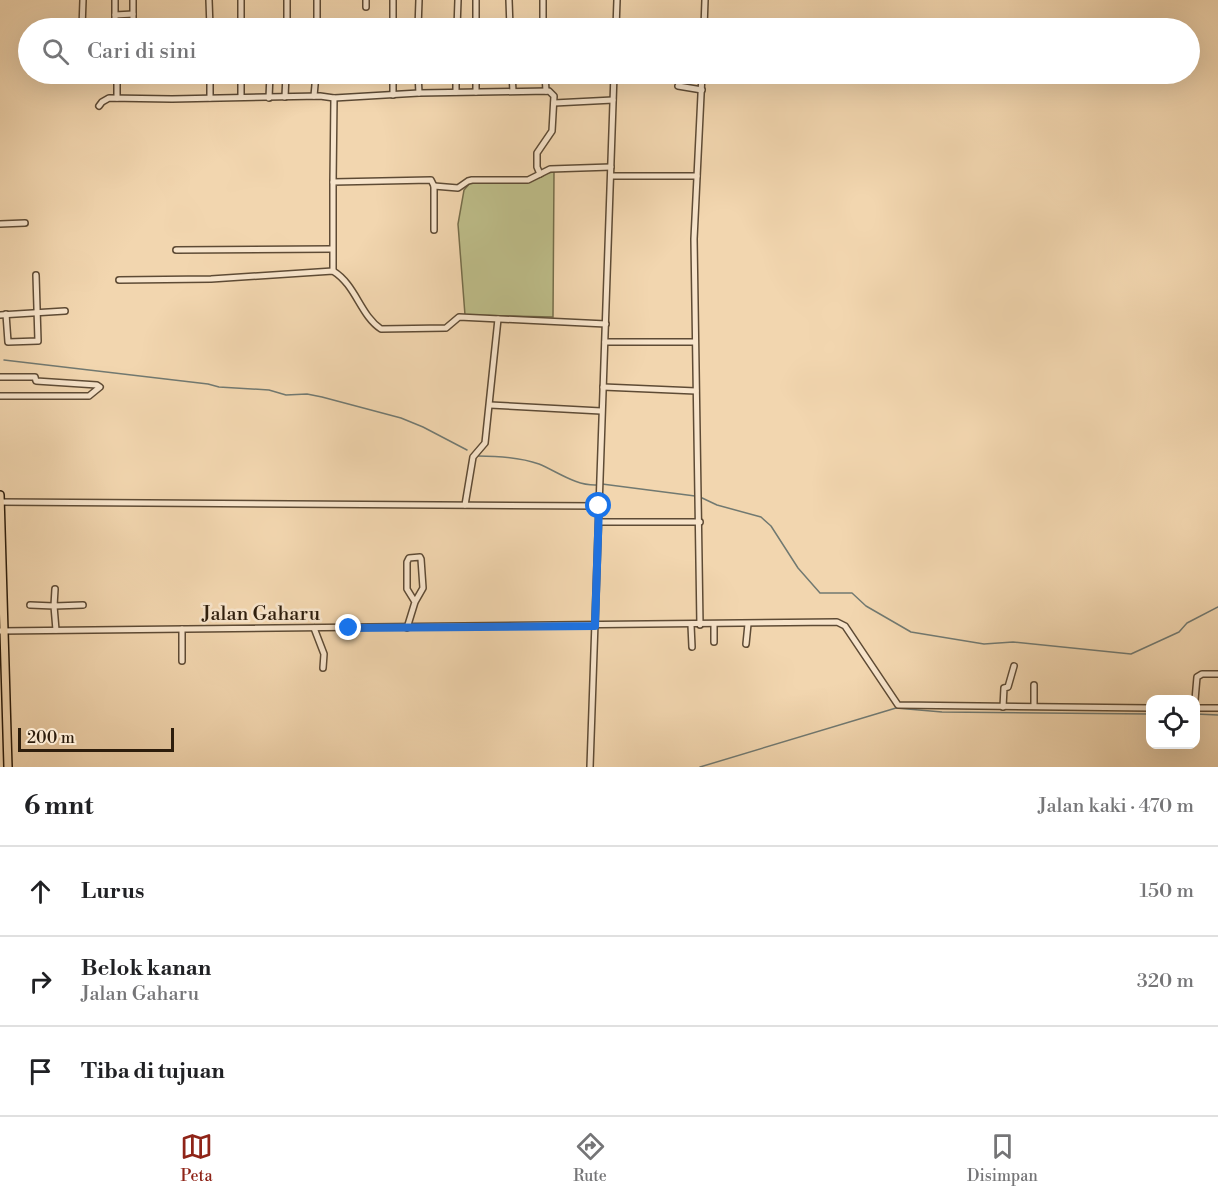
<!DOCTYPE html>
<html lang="id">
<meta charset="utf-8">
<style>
:root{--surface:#fff;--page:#f2f2f2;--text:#202124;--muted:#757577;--line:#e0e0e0;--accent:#8f2418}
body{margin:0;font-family:"Libre Bodoni",serif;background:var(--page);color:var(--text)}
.controls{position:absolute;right:18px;bottom:18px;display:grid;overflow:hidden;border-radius:12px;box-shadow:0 6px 24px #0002}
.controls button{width:54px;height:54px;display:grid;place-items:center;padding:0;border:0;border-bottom:2px solid var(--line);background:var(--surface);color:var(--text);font:30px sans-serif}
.scale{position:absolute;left:18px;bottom:15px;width:156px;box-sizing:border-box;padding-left:6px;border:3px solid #2d1d0c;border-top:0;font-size:16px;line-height:21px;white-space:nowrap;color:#2d1d0c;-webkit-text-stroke:4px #f7e4cb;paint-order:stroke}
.stop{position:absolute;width:18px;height:18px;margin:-14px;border:4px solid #1a73e8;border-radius:50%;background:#fff}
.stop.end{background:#1a73e8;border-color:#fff;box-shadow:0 2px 6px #0008}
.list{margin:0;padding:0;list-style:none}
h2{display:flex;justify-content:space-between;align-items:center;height:78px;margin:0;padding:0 24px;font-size:26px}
h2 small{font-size:20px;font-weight:400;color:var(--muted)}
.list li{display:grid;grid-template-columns:39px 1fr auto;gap:18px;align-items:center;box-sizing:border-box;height:90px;padding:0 24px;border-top:2px solid var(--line)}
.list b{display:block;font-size:22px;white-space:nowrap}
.list p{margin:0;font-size:20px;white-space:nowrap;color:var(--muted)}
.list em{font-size:20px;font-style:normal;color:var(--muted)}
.icon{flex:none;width:33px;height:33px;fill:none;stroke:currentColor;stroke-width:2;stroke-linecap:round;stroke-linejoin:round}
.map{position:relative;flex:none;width:1218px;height:767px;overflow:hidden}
.search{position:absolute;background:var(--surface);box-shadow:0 6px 24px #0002;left:18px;right:18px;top:18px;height:66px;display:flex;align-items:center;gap:15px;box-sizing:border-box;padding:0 21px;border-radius:33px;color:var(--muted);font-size:22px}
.sheet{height:348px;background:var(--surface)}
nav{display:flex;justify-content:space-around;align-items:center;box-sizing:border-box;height:84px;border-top:2px solid var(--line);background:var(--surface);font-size:16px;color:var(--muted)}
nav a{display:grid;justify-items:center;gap:3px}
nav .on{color:var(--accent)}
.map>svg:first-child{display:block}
.green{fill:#bdbd89;stroke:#756d4a;stroke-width:1.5}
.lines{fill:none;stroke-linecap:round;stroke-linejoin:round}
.stream{stroke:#717971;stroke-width:1.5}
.minor-casing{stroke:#5e4b35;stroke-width:8}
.major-casing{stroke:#2d1d0c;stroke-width:10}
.minor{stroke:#f7e4cb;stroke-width:5}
.major{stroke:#f2d6af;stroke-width:7}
.route{stroke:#1a73e8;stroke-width:8}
.labels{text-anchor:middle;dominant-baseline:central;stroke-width:5;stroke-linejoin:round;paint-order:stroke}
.street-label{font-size:20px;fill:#2d1d0c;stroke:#f7e4cb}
</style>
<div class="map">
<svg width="1218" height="767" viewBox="0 0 1218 767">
<rect width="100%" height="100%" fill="#f2d6af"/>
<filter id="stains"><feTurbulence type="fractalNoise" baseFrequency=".00333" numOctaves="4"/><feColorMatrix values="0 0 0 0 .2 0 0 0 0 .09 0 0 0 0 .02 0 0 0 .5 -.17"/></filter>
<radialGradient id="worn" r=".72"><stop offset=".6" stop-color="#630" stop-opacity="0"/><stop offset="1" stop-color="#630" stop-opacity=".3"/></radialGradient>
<path class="green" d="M554,172L553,317L465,315L458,224L464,190L470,183L532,180L546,173Z"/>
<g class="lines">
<g class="stream">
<path d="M4,360L208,384L219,387L269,390L286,395L307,394L322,397L401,418L423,427L467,450"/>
<path d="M478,456C499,456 520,457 539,464C558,472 576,486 597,485"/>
<path d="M602,484L695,496"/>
<path d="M700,497L717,505L761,517L771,526L798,568L820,593H852L866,606L911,632L984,644L1013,642L1131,654L1179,632L1187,623L1218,607"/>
<path d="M1196,714L1218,715"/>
<path d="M700,767L896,708L942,712L1150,714"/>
</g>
<g class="minor-casing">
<g id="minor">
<path d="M133,0V28"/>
<path d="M209,0L210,28"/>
<path d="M366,0V7"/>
<path d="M476,0V28"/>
<path d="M509,0L510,28"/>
<path d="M543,0V28"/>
<path d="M115,15L133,14"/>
<path d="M82,28L83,0"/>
<path d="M115,28V0"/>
<path d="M241,28V0"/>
<path d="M241,28H250"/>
<path d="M287,28V0"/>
<path d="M317,28V0"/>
<path d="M393,28V0"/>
<path d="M418,28L419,0"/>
<path d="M457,28L458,0"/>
<path d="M616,28L617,0"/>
<path d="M704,28L705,0"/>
<path d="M210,74V98"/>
<path d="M241,74V97"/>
<path d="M418,74L419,93"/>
<path d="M476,74V92"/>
<path d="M512,74L513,91"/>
<path d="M545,74L546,91"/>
<path d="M678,86L702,90"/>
<path d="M456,92V74"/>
<path d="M393,95V74"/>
<path d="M314,96L316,74"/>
<path d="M285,97L286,74"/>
<path d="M117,98V74"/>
<path d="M269,98L270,74"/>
<path d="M554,103L613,100"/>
<path d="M99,106L102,102L109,98L172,99L320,96L334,98L419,93L549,91L554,96L552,131L537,153V167L540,174"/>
<path d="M611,176H697"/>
<path d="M333,182L334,98"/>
<path d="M434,186L458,188L468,181L472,180H528L550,169L611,167"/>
<path d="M0,224L25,223"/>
<path d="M176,250L332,249"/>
<path d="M333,271V182L431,180L434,186V230"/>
<path d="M119,280L211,279L333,271C356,285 360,315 381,329L446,328L459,317L606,324"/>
<path d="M6,314L8,342L38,341L36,275"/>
<path d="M0,315L65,311"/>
<path d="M605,342H695"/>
<path d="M0,377H35L36,381L97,385L100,387L89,396H0"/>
<path d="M603,387L696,391"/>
<path d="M490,405L601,411"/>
<path d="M0,502L599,506"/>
<path d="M465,505L473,457L485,443L498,319"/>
<path d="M599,522H700"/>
<path d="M55,589L54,606L83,605"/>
<path d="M30,605L54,606L56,630"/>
<path d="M691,625L692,647"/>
<path d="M700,625L694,239L702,74"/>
<path d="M714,625V642"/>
<path d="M314,628L324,654L323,668"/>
<path d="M407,628L415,602L423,588L421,559L420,557L409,558L407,562V589L415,602"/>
<path d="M182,629V661"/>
<path d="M0,631L837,622L845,626L898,705L1150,708"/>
<path d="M746,644L748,624"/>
<path d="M1034,685V706"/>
<path d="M1195,700L1197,677L1202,674H1218"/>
<path d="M1003,707L1004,688L1008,687L1014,666"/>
<path d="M1196,708H1218"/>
<path d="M590,767L614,74"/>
</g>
</g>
<g class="major-casing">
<path id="major" d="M0,495L8,767"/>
</g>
<use href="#minor" class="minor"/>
<use href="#major" class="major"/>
</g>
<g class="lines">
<path class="route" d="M349,628L595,626L599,506"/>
</g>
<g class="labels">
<g class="street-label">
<text x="261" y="614">Jalan Gaharu</text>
</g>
</g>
<rect width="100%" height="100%" filter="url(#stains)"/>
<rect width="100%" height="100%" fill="url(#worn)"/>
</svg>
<div class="controls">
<button><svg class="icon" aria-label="locate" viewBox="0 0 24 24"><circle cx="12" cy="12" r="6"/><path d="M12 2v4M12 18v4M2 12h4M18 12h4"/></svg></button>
</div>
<div class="scale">200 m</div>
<div class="stop" style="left:599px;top:506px"></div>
<div class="stop end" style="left:349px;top:628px"></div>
<div class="search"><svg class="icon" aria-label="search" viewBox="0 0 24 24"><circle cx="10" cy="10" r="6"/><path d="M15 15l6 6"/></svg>Cari di sini</div>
</div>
<section class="sheet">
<h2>6 mnt<small>Jalan kaki · 470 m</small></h2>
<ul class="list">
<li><svg class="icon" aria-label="ahead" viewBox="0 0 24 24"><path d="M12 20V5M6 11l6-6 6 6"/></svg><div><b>Lurus</b></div><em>150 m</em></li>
<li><svg class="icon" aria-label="right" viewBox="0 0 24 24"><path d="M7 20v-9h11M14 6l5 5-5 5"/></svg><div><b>Belok kanan</b><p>Jalan Gaharu</p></div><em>320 m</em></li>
<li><svg class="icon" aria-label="arrive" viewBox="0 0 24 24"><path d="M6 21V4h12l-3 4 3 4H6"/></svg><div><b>Tiba di tujuan</b></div></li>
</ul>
</section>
<nav>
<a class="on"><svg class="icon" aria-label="map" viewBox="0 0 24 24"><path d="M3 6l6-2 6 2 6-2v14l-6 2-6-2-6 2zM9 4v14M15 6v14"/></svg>Peta</a>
<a><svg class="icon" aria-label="directions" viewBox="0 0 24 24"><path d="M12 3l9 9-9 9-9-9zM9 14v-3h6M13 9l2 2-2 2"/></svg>Rute</a>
<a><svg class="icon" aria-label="saved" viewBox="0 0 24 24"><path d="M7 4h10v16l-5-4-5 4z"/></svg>Disimpan</a>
</nav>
